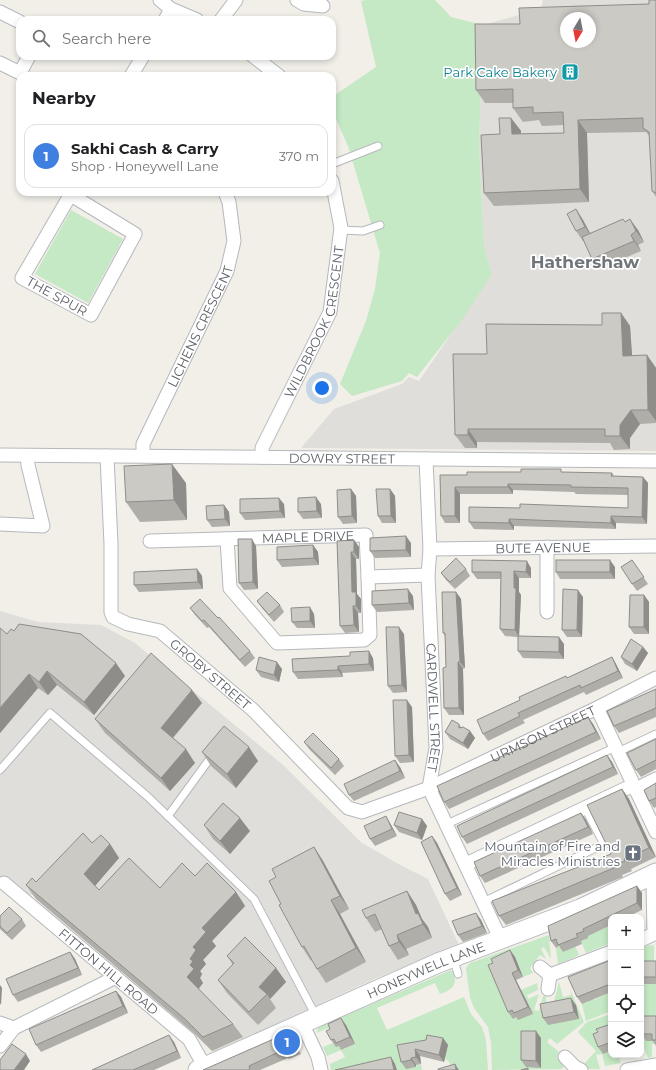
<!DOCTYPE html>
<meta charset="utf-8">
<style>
:root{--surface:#fff;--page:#f2f2f2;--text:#202124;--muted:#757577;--line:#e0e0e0;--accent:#ea4335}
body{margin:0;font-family:Montserrat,sans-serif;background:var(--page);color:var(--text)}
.controls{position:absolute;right:12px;bottom:12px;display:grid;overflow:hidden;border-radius:8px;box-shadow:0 2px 6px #0003}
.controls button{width:36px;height:36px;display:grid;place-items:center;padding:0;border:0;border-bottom:1px solid var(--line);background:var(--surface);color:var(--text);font:20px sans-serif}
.compass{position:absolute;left:560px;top:12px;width:36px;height:36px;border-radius:50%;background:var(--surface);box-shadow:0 2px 6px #0003;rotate:190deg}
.you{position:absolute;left:322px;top:388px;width:14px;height:14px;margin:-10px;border:3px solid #fff;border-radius:50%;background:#1a73e8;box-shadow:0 0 0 6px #1a73e833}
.badge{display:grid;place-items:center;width:26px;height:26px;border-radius:50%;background:var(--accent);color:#fff;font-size:13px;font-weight:700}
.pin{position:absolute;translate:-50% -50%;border:2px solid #fff;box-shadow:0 1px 4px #0006}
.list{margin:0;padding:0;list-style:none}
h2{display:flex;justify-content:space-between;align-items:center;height:52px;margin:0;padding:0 16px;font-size:17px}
h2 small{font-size:13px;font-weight:400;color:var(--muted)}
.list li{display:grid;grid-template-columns:26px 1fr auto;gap:12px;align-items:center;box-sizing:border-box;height:64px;margin:0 8px 8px;padding:0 8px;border:1px solid var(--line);border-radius:12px}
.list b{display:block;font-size:15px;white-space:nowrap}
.list p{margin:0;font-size:13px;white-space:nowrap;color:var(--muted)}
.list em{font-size:13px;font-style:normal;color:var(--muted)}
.icon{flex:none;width:22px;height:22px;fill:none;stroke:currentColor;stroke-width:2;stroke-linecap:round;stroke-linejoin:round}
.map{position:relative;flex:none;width:656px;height:1070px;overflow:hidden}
.search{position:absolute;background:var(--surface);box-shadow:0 2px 6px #0003;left:16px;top:16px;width:320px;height:44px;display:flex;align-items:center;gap:10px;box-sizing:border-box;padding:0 14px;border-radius:12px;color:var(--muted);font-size:15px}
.panel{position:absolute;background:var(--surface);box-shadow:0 2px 6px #0003;left:16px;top:72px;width:320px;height:124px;border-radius:12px}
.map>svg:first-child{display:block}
.industrial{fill:#e0deda;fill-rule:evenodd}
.green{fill:#c5e8c5;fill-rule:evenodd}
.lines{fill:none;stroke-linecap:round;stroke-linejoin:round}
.lane-casing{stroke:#b5b8bc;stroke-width:9}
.street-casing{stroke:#b5b8bc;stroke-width:15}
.secondary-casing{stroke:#b6babf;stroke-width:21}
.lane{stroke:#fff;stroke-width:7}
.street{stroke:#fff;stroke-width:13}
.secondary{stroke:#fff;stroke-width:19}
.wall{fill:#afaea9}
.shaded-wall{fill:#8f8d8a}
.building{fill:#cccac5;stroke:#8f8d8a;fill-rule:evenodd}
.labels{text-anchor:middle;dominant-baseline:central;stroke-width:3.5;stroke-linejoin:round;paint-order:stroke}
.culture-label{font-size:13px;fill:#0d838f;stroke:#fff;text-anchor:end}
.street-label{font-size:13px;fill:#5f6368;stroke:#fff}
.worship-label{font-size:13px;fill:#5b616d;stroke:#fff;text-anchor:end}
.district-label{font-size:17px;font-weight:bold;fill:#70757a;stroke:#fff}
</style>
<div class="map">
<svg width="656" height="1070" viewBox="0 0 656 1070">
<rect width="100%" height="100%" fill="#f1efe8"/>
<g class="industrial">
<path d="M543,0H656V451L301,448L334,409L402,384L409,377L419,381L492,274L484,246L479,144L483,25L541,9ZM566,18H590V42H566Z"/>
<path d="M0,611L38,622L101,625L135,643L282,764L362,843L402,866L428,879L459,945L379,977L213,1052L118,964L36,896L0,889Z"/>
</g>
<g class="green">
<path d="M366,0H435L451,17L483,25L479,144L484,246L492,274L461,321L417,377L409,373L402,381L352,396L340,384L366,321L375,289L380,253L348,146L332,110V97L376,67L361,1Z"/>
<path d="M71,210L123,239L88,303L35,274Z"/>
<path d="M611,925V943L586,953L580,939Z"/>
<path d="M549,935L551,959L544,947L541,949L546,959L540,955L530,968L533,973L523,977L515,957L507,1007L513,1018L521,990L537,983L538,990L527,995L528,999L539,994L534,1010L539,1011L543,996H546V1005H553L559,982L563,997L571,995L570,989L584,1022L557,1044L550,1038L547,1042L559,1052L557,1054L559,1055L557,1058L564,1066L562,1069L492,1070L491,1043L488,1027L474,1008L470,998L466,968L470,963ZM541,1038V1067H526Z"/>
<path d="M573,941L579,955L558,964L556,948L561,946L563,952L573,947Z"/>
<path d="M651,945L654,946V964L641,973V948Z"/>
<path d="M451,970C460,983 452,990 440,994L435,983L377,1008L387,1030L464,997L471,1014L482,1027L486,1040L488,1070H459L458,1067L452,1069L450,1063L445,1058L448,1045L419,1053L411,1068L421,1064L422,1070H397L395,1064L380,1070H331L330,1064L345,1057L341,1050L327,1056L323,1047L333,1043L339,1046L342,1050L355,1044L331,1027L316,1033L319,1027Z"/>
<path d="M641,984H656V1044H652V1057L648,1058L641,1040Z"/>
<path d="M611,988V1011L586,1021L582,1004L588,1002L591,995L594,1000L606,994Z"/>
<path d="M611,1014V1033L603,1054L611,1051V1055H618L621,1063L605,1066L602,1054L596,1055L600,1069H589L583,1066L584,1064L596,1051L578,1032L587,1022Z"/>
</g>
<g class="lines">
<g class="lane-casing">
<g id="lane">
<path d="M332,164L378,146"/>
<path d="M341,230L363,231L380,225"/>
<path d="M618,752L656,734"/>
<path d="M0,770L50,713L147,796L254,899L316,1016"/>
<path d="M168,816L214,753"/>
<path d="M447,824L616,747"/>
<path d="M483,902L604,844L585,808"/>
<path d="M453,957L458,974"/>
</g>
</g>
<g class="street-casing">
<g id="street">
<path d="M160,0L171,9L197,20"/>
<path d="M297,0L304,4L323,6"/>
<path d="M0,12L20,22"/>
<path d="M165,20L171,9"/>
<path d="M221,20L236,0"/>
<path d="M253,56L279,76"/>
<path d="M0,63L20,73L29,56"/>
<path d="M131,76L143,56"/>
<path d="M71,195L135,234L91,315L22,278L72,192"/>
<path id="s1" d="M0,455L656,461"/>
<path id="s2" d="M143,455V444L227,271L234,241L229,202L225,192"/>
<path id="s3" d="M107,456L111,544V612L113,617L128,624L160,631L253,710L348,808L362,812L429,788L597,708L656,678"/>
<path id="s4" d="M262,457V448L330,312L341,228L332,181"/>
<path id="s5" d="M426,459L430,549L428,575L436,748L429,788L501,940"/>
<path d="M0,524L43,526L28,465L27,456"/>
<path d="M227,539L230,588L277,643L364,640L370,635L368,577"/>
<path id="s6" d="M150,541L366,535L368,577L428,575"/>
<path id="s7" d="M430,549L656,546"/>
<path d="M547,612V547"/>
<path d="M597,708L656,832"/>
<path d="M466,864L627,788L640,787L656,779"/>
<path id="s8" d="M4,883L189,1039L205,1067"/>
<path d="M641,940L654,934L653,885L649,877"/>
<path d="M540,967L550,975L611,952"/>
<path d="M548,989L550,975"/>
<path d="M0,1023L14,1028"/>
<path d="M302,1023L318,1057L321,1070"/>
<path d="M0,1046L14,1028L112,979L115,976"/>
<path d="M565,1057L575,1067L581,1070"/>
<path d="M627,1070L656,1065"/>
</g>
</g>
<g class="secondary-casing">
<g id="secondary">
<path id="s9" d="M198,1070L438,963L580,909L656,873"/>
</g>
</g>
<use href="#lane" class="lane"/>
<use href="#street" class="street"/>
<use href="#secondary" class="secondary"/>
</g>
<g class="wall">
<path d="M656,0V197L652,191L650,137L646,132L587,133L589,202L494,206L484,193L500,134L511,118L521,131V134L564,133V125L542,126L539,120L523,122L513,108V103H485L476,90L520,24L649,4Z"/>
<path d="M576,209L583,220L590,233L625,222L638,230L644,242L638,245L641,251L599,269L592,259L584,241H583L576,231Z"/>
<path d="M621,313L630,326L632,356L647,355L656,368V423L640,424L630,438V449L614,450L610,443L477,442V448H465L455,435L487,354L602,325Z"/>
<path d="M521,472L612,473L614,476L643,477L648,483L647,524L616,523V529L514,526V530L474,529L469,522L520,508H628V495L576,494L574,492L513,490V494H460V523H445L441,516L440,475H467Z"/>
<path d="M186,483L187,520L140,522L126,502Z"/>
<path d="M351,489L356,496L357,523L343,524L338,517Z"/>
<path d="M390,489L395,496L396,523H382L378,516Z"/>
<path d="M284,504L285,518L245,520L240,513Z"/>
<path d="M321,504L322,518L303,519L298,512Z"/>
<path d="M224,505L229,512L230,526L212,527L207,520Z"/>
<path d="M354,540L359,547V559H356L357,594L361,599V613H358L359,632L345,633L340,626L337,541Z"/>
<path d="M411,543V557L375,558L370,551Z"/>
<path d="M313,545L318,552L319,565L282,567L277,560Z"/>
<path d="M256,546L258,589L244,590L239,583Z"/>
<path d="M632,560L648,584L637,591L632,584Z"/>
<path d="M615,567V579H560L556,572Z"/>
<path d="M531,568V578H519V592L521,595L519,636L564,644V659L523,658L518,651V637L505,636L500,629L501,579H477L472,572Z"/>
<path d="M197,569L202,576L203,589L139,592L134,585Z"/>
<path d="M466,569L470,576L455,589L446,580L441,573Z"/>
<path d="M456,592L461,599L465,668L463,669L464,715H449L444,708L446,667L445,636L443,633Z"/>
<path d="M644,595L649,602V634H634L629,627Z"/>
<path d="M413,596L414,610L377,612L372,605Z"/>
<path d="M583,597L582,637H567L562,630Z"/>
<path d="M257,601L280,605L284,612L274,622L262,608Z"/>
<path d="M190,608L250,651L255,658L245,667L209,627L207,628L195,615Z"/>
<path d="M314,614L315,628H297L292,622Z"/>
<path d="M14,631L125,676L94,715L57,685L48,695L38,688L0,733L7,634Z"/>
<path d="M404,634L407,692L393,693L388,686Z"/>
<path d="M643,647L648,653L637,671L625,664L621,657Z"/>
<path d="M612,657L616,664L623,678L586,695L584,692L523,720L525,723L488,741L483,734L568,678Z"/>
<path d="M373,658L374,671L342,673L343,677L298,679L293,672Z"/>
<path d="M282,669L279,682L261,677L256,670Z"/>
<path d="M656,689V717L619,733L614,726Z"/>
<path d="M202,703L173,738L195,763L170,791L105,733L95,719Z"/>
<path d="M412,707L414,762L400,763L395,756Z"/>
<path d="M588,717L593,724L601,739L449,809L444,802Z"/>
<path d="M459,724L461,727L470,731L475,738L468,749L450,739L445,732Z"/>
<path d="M656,739V769L641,777L636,770Z"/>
<path d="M304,742L339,759L344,766L335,775L309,749Z"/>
<path d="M202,752L258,761L236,788L211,766Z"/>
<path d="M607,755L612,762L618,774L467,844L462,837Z"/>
<path d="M400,767L405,778L354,801L349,795Z"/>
<path d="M656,783V807L654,808L649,801Z"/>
<path d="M622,789L629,799L656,857L631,869L632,871L622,875L623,877L506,925L499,916L611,854Z"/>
<path d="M581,813L586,820L593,834L485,883L480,876Z"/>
<path d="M422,819L427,826L422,840L399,832L394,825Z"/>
<path d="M390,823L397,836L375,846L370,839Z"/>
<path d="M204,825L250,831L230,854L213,839Z"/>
<path d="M432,836L437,843L462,895L450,901L445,894Z"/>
<path d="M92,843L110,844L119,858L95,886L99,890L160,888L195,876L236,892L245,906L212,941L216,946L203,960L206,964L200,971L202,974L200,978L203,983L198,989L233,1024L243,1037L212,1051L194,1033L36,899L26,885L36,882Z"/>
<path d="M314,847L323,861L349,909L340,914L366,962L326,983L317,969L312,960L311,961L302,947L281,904L276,877Z"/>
<path d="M637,886L642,893V910L627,917H611V925L588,936V938L581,941L582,944L563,952L559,946L556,948L551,941Z"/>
<path d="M407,891L416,905L422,919L428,927L432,938L406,949L409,955L398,960L389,946L382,929L375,932L366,918Z"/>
<path d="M476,913L481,920L487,933L463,942L458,935Z"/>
<path d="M0,916L22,919L26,926L12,940L0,929Z"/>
<path d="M510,950L515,957L523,977L516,980L533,1014L518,1020L516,1017L513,1019L508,1012L493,963Z"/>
<path d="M70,952L75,959L82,975L18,1002L13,995Z"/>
<path d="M227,956L276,968L286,982L270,999L276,1008L258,1025L227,993L218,980L233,965Z"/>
<path d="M611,960V992L582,1004L577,997Z"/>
<rect x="641" y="961" width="15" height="23"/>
<path d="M116,991L121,997L128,1013L41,1052L36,1045Z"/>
<path d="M576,1005L579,1019L548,1025L543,1018Z"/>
<path d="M656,1016V1046L653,1041H646L642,1034Z"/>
<path d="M611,1024V1051L603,1054L598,1047V1032Z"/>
<path d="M346,1025L355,1044L341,1050L339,1046L336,1047L331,1040Z"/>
<path d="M443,1038L448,1045L444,1062L420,1056L421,1064L416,1065V1067L406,1069L401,1062L397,1045Z"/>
<path d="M541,1038V1068L526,1067L521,1060Z"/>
<path d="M174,1042L181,1058L154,1070H92Z"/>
<path d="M296,1046L301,1054L289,1059L288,1058L260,1070H203Z"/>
</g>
<g class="shaded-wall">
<path d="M511,118L521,131V147L512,134Z"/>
<path d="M578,120L587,133L589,202L580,189Z"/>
<path d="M576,209L583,220L592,237L585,227Z"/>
<path d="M630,219L638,230L644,242L636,231Z"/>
<path d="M631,235L638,245L641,251L634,241Z"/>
<path d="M621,313L630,326L633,369L623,356Z"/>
<path d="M647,355L656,368V421L648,410Z"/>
<path d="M631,410L640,424L630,438V449L620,436V425Z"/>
<path d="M468,429L477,442V448L468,435Z"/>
<path d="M172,464L186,483L187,520L174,500Z"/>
<path d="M643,477L648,483L647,524L642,517Z"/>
<path d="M508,484L513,490V494L508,487Z"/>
<path d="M455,487L460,494V523L455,516Z"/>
<path d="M351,489L356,496L357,523L352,516Z"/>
<path d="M390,489L395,496L396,523L391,516Z"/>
<path d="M316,497L321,504L322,518L317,511Z"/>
<path d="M279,498L284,504L285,518L280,511Z"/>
<path d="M224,505L229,512L230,526L225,519Z"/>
<path d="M611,516L616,523V529L611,523Z"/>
<path d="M509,519L514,526V530L509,523Z"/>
<path d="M406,536L411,543V557L406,550Z"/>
<path d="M252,539L256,546L258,589L253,582Z"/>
<path d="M354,540L359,547V559L354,552Z"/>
<path d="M313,545L318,552L319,565L314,558Z"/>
<path d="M351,552L356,559L357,594L361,599V613L356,606L352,592Z"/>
<path d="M610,560L615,567V579L610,572Z"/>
<path d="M527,561L531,568V578L526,572Z"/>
<path d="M197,569L202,576L203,589L198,582Z"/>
<path d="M514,571L519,578V592L521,595L519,637L515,630Z"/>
<path d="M408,589L413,596L414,610L409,603Z"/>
<path d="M578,590L583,597L582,637L577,630Z"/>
<path d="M456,592L461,599L465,668L460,662Z"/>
<path d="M644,595L649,602V634L644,627Z"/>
<path d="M353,606L358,613L359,632L354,625Z"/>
<path d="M310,607L314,614L315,628L310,621Z"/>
<path d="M399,627L404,634L407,692L402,685Z"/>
<path d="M559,637L564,644V659L559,652Z"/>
<path d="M643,647L648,653L637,671L632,664Z"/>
<path d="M369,651L373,658L374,671L369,664Z"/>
<path d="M612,657L616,664L623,678L618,671Z"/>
<path d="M277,662L282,669L279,682L274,675Z"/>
<path d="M458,662L463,669L464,715L459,708Z"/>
<path d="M116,663L125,676L94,715L84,702Z"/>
<path d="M338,666L342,673L343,677L338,670Z"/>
<path d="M47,671L57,685L48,695L39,682Z"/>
<path d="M29,674L38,688L0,733V708Z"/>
<path d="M192,690L202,703L170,741L161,728Z"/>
<path d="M407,700L412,707L414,762L409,755Z"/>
<path d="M588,717L593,724L601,739L596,732Z"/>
<path d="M470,731L475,738L468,749L463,743Z"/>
<path d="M249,747L258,761L236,788L227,774Z"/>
<path d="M186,749L195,763L170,791L161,778Z"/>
<path d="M607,755L612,762L618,774L613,767Z"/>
<path d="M395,760L400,767L405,778L400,771Z"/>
<path d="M622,789L629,799L656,857L649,848Z"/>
<path d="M581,813L586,820L593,834L588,827Z"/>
<path d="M386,816L390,823L397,836L392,829Z"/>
<path d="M240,818L250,831L230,854L220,841Z"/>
<path d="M422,819L427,826L422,840L417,833Z"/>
<path d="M432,836L437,843L462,895L457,888Z"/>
<path d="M110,844L119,858L93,888L84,874Z"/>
<path d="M314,847L323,861L349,909L340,896Z"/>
<path d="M637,886L642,893V910L637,903Z"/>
<path d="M407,891L416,905L422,919L428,927L432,938L416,914Z"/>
<path d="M236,892L245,906L212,941L216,946L203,960L206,964L200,971L202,974L200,978L203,983L197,991L187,977L190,959L193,947L202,928Z"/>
<path d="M331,900L340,914L366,962L356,948Z"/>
<path d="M476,913L481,920L487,933L482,926Z"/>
<path d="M397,935L406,949L409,955L399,942Z"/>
<path d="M510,950L515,957L523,977L518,970Z"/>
<path d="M70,952L75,959L82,975L78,968Z"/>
<path d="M276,968L286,982L270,999L267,994L259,987Z"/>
<path d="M512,973L516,980L533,1014L528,1007Z"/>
<path d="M0,985L2,988L1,1005L0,1003Z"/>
<path d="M116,991L121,997L128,1013L123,1006Z"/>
<path d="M571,998L576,1005L579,1019L574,1012Z"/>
<path d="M341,1018L346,1025L355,1044L350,1037Z"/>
<path d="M536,1031L541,1038V1068L536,1061Z"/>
<path d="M169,1035L174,1042L181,1058L177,1051Z"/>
<path d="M443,1038L448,1045L444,1062L439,1055Z"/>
<path d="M415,1049L420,1056L421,1064L416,1057Z"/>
<path d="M26,1054L30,1061L24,1070H14Z"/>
<path d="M391,1057L395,1064L397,1070H394Z"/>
<path d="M411,1058L416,1065V1067L411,1060Z"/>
<path d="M455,1064L459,1070H456Z"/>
</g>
<g class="building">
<path d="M649,0H656V193L652,191L649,132L643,128V118L578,120L580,189L484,193L481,135L500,134L499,118H511L512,134L564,133L563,112L533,113V107L513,108V89L476,90L475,24H520L519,8L649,4ZM566,18H590V42H566Z"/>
<path d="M576,209L585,227L576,231L567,214Z"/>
<path d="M623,219L625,222L630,219L636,231L631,235L634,241L592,259L582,237Z"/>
<path d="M602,313H621L623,356L647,355L648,410H631L620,425V436H605V429H468V435H455L453,354H487L486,324L602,325Z"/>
<path d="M172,464L174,500L126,502L124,466Z"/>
<path d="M521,469H561V472L612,473L611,476L643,477L642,517L611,516V523L509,519V523L469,522V507L520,508V504L628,508V488L571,487V485L508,484V487H455V516H441L440,475H467V472H521Z"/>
<path d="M351,489L352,516L338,517L337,490Z"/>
<path d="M376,489H390L391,516H378Z"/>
<path d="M316,497L317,511L298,512V498Z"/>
<path d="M279,498L280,511L240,513V499Z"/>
<path d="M224,505L225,519L207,520L206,506Z"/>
<path d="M406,536V550L370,551V538Z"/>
<path d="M238,539H252L253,582L239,583Z"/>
<path d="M354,540V552H351L352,592H356V606H353L354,625L340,626L337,541Z"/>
<path d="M313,545L314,558L277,560V547Z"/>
<path d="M456,558L466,569L450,582L441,573Z"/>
<path d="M472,560L527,561L526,572L514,571V588H516L515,630L500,629L501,572H472Z"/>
<rect x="556" y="560" width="54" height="12"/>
<path d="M632,560L644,577L632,584L621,567Z"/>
<path d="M197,569L198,582L134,585V572Z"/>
<path d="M408,589L409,603L372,605V591Z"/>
<path d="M563,589L578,590L577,630H562Z"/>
<path d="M267,592L280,605L269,615L257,601Z"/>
<path d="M442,592H456L460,662H458L459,708H444L443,668L446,667L445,633H443Z"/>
<path d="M630,595H644V627H629Z"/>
<path d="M200,599L218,618L219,617L250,651L240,660L204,620L202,621L190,608Z"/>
<path d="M310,607V621L292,622L291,608Z"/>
<path d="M19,624L81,634L116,663L84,702L47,671L39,682L29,674L0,708V628L7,634L11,629L14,631Z"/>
<path d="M386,627H399L402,685L388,686Z"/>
<path d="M518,636L559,637V652L518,651Z"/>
<path d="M631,639L643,647L632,664L621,657Z"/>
<path d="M369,651V664L338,666V670L293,672L292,659L350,656V652Z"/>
<path d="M151,653L192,690L161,728L186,749L161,778L95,719Z"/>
<path d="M259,657L277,662L274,675L256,670Z"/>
<path d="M612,657L618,671L581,688L580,685L518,713L520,716L483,734L477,720L520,700L519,697L566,676L567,678Z"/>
<path d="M656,689V708L614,726L607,711Z"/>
<path d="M393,700H407L409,755L395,756Z"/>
<path d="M588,717L596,732L444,802L437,786Z"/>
<path d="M452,720L459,724V728L463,727L470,731L463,743L445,732Z"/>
<path d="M224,726L249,747L227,774L202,752Z"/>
<path d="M313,733L339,759L331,768L304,742Z"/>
<path d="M656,739V760L636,770L627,753Z"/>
<path d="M607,755L613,767L462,837L457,826Z"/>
<path d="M395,760L400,771L349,795L344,784Z"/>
<path d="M656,783V798L649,801L644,790Z"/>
<path d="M622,789L649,848L624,859L625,861L615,865L616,867L499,916L492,901L611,854L587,805Z"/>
<path d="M223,803L240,818L220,841L204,825Z"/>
<path d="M399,812L422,819L417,833L394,825Z"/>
<path d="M581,813L588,827L480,876L474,862Z"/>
<path d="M386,816L392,829L370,839L364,826Z"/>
<path d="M83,833L92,843L101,835L110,844L84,874L99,890L129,858L160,888L182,863L195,876L207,863L236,892L202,928L206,932L193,947L196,950L190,959L193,961L190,965L194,969L187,977L233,1024L203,1037L185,1019L26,885L32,878L36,882Z"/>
<path d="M432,836L457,888L445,894L421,842Z"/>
<path d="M314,847L340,896L331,900L356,948L317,969L304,946L302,947L279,905L281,904L269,881L276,877L272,869Z"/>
<path d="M637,886V903L583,929L584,931L576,934L578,937L558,945L556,939L551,941L548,926Z"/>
<path d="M407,891L416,914L418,913L423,924L397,935L399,942L389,946L375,914L366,918L362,910Z"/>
<path d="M9,907L22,919L7,933L0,926V916Z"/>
<path d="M476,913L482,926L458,935L452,921Z"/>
<path d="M245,937L276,968L259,987L267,994L249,1012L218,980L234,963L227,956Z"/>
<path d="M510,950L518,970L512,973L528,1007L514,1013L512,1010L508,1012L488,965L493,963L491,959Z"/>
<path d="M70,952L78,968L13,995L6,979Z"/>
<path d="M611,960V986L609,987L608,985L577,997L568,977Z"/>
<rect x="641" y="961" width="15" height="16"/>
<path d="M116,991L123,1006L36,1045L29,1029Z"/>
<path d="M571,998L574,1012L543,1018L540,1004Z"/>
<path d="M641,1016H656V1040H652V1034H642Z"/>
<path d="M341,1018L350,1037L336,1043L334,1039L331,1040L326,1031L330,1029L328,1024Z"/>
<path d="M611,1024V1042L598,1047L593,1034L598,1032L596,1029Z"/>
<path d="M521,1031H536V1061L521,1060Z"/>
<path d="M285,1034L296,1046L284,1052L283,1050L249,1066L250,1069L248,1070H203Z"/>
<path d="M169,1035L177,1051L133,1070H92Z"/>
<path d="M427,1035L443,1038L439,1055L415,1049L416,1057L411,1058V1060L401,1062L397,1045L426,1040Z"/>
<path d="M12,1044L26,1054L14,1070H0V1060Z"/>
<path d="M391,1057L394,1070H335Z"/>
<path d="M455,1064L456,1070H438V1069Z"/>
<path d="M528,1068V1070H521Z"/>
</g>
<defs>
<g id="building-square" transform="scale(0.9)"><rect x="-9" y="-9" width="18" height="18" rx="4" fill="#0f9aa8" stroke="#fff"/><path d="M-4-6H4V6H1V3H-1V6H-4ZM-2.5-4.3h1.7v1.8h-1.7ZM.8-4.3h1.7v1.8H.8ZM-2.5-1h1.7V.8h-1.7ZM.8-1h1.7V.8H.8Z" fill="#fff"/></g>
<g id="church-square" transform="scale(0.9)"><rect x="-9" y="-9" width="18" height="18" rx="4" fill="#6b7280" stroke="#fff"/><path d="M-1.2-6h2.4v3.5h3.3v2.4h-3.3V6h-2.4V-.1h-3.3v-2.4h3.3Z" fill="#fff"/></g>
</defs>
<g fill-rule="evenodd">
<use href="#building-square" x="570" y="72"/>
<use href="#church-square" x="633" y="853"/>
</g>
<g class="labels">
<g class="culture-label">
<text x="557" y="72">Park Cake Bakery</text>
</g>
<g class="street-label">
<text transform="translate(57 296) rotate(29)">THE SPUR</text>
<text stroke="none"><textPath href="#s4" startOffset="147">WILDBROOK CRESCENT</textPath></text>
<text stroke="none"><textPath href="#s2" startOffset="142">LICHENS CRESCENT</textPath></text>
<text stroke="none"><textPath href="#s1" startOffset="342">DOWRY STREET</textPath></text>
<text stroke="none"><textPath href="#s6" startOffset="158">MAPLE DRIVE</textPath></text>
<text stroke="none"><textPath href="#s7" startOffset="113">BUTE AVENUE</textPath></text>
<text stroke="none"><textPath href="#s3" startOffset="277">GROBY STREET</textPath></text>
<text stroke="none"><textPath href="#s5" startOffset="249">CARDWELL STREET</textPath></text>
<text stroke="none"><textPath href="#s3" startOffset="681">URMSON STREET</textPath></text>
<text stroke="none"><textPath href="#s9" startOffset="249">HONEYWELL LANE</textPath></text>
<text stroke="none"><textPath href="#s8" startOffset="137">FITTON HILL ROAD</textPath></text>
</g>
<g class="worship-label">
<text x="620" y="846">Mountain of Fire and<tspan x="620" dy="15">Miracles Ministries</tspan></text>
</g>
<g class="district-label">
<text x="585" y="262">Hathershaw</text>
</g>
</g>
</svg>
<div class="controls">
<button>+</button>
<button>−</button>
<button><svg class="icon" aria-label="locate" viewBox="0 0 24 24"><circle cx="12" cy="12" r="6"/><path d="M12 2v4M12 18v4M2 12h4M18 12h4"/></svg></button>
<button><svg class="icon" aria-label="layers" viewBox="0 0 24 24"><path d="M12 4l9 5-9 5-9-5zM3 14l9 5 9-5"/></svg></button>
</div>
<svg class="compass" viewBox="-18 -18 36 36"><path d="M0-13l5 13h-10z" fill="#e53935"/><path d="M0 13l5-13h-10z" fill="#757577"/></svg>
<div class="you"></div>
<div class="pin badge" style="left:287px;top:1042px;background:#3f7fe0">1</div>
<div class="search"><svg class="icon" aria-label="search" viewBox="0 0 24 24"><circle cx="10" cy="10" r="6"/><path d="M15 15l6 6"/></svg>Search here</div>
<section class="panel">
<h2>Nearby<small></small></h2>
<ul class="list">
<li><span class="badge" style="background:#3f7fe0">1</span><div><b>Sakhi Cash &amp; Carry</b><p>Shop · Honeywell Lane</p></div><em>370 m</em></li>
</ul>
</section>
</div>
